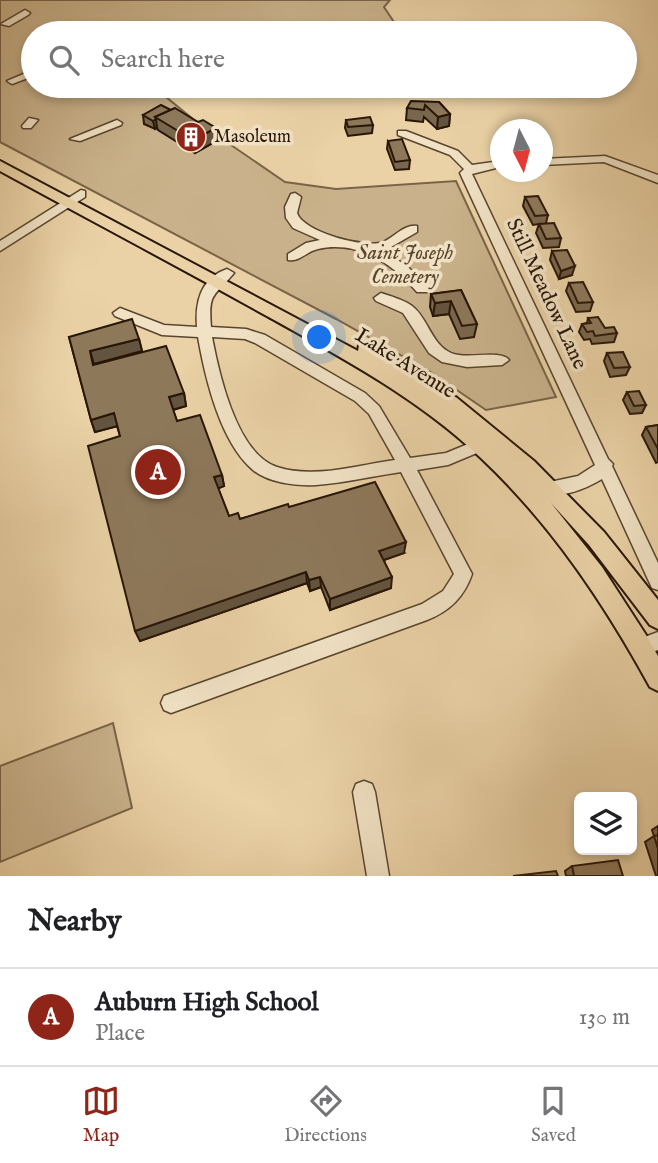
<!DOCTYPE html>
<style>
:root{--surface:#fff;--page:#f6f6f6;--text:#202124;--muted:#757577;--line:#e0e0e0;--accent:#8f2418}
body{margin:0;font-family:"IM FELL English",serif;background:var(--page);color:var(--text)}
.controls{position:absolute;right:21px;bottom:21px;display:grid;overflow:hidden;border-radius:10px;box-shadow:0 4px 10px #0003}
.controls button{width:63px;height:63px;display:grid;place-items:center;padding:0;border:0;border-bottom:2px solid var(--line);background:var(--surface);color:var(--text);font:35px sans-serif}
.compass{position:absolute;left:490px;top:119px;width:63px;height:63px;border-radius:50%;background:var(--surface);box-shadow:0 4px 10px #0003;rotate:174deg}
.you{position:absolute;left:320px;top:338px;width:24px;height:24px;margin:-18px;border:5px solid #fff;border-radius:50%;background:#1a73e8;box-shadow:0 0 0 10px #1a73e833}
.badge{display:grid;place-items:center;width:46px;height:46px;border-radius:50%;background:var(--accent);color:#fff;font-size:23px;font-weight:700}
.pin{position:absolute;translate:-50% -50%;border:4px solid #fff;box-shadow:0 2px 7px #0006}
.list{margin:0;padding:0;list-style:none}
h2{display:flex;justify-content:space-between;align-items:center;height:91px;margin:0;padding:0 28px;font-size:30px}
h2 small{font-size:23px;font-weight:400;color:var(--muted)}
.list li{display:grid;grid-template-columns:46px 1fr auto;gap:21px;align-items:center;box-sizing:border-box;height:98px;padding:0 28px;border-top:2px solid var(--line)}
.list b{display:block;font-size:26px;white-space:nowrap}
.list p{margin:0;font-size:23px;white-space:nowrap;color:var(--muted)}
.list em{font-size:23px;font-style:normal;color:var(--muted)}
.icon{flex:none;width:38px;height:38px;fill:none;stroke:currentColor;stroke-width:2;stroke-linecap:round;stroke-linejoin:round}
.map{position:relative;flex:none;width:658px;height:876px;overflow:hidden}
.search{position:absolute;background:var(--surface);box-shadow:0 4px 10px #0003;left:21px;right:21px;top:21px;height:77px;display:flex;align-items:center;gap:18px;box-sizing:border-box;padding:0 24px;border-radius:38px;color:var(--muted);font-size:26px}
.sheet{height:189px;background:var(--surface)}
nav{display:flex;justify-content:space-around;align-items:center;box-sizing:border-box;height:98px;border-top:2px solid var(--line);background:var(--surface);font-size:19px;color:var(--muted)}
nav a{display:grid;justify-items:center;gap:4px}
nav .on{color:var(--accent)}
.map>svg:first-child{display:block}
.green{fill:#c9b28b;stroke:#796449;stroke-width:2}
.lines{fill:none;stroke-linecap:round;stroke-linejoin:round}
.minor-casing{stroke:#59452f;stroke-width:3}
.major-casing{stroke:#291607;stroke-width:4}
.minor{fill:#f1e2c5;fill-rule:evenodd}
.major{fill:#ead2a6;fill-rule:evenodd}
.wall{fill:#79674d;stroke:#291607;stroke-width:2}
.shaded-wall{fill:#63543f;stroke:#291607;stroke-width:2}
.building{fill:#8d785a;stroke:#291607;stroke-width:2}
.labels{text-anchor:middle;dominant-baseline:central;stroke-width:7;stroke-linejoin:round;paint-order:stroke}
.far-poi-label{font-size:18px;fill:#291607;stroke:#f1e2c5;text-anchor:start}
.park-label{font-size:21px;font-style:italic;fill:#59452f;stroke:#f1e2c5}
.street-label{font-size:21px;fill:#291607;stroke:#f1e2c5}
</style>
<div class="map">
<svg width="658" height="876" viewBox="0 0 658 876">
<rect width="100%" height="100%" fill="#ead2a6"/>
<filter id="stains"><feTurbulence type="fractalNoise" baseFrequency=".00286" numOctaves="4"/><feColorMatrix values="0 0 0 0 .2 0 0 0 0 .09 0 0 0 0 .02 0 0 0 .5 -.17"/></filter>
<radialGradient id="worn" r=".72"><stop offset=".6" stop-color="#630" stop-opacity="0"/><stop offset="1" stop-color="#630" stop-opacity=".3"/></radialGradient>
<g class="green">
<path d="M0,0H390L384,7L396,25L387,33H33V86H173L166,97L193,119L285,182L336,189L456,181L556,397L486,410L429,371L336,319L0,142Z"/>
<path d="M113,723L132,808L0,862V766Z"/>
</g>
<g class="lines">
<g class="minor-casing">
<g id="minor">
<path d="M25,10L30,13L28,15L9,26L1,24Z"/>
<path d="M130,24H136L156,33H143L130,28Z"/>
<path d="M33,70V76L12,84L7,81Z"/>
<path d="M29,118L38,120L31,128H23L22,126Z"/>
<path d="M117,120L122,123L121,125L80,141L70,139Z"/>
<path d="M398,131H406L458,151L472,165L500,161V167L472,174L608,459L613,464L612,466L658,563V590L652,588L602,479C587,488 562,499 545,493L543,488L545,483L578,476L595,465L460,173L464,169L450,155L398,135Z"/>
<path d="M605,156L658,175V183L604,162L542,165V159Z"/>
<path d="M81,190L85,191V197L0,251V241Z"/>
<path d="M295,193L301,197L297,213C303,232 365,249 383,242C395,237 404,224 417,226V232L384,251L408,267L429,289L427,292H417C392,263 357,240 318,249C307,251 300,262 288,260V254L306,243L320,240L293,228L286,218L285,207L291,194Z"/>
<path d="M227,269L234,273C214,297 208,292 211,327L246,329L265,335L365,393L379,406L410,458L446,453L490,435L496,437L498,441L496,445L448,465L417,470L472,574C464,597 450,611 427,620L171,713L164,710L161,703L164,696L422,604L443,591L454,574L401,472C373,476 344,483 316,485C296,486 269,483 253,470C220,442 205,377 198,337L162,335L115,316L113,313L120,308L164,325L197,327C195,302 201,278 227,269ZM212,337L245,339L255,343L355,401L369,414L395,460C358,465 314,479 277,467C237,454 219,374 212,337Z"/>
<path d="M381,293C390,296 404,300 412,306C428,318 431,344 451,353C467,360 500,349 509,360L502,365L467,367L442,362L429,353L403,313L376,301L374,298Z"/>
<path d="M658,632V650L641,656L634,653L631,647L634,641Z"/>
<path d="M364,781L372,784L375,792L389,876H367L353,792L356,784Z"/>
</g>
</g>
<g class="major-casing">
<path id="major" d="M0,161L358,351L359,345H371L415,370L457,398L534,461L604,532L658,600V629L650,625L589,545L551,503L602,567L646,635L658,656V691L650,687C604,603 551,524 481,458C418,398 341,357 265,315C177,266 88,219 0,171Z"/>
</g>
<use href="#minor" class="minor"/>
<use href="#major" class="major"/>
</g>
<g class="wall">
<path d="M439,102L450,114L449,126L437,129L424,117L423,122L406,120L407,108Z"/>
<path d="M143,115L198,122L216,128L218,140L195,153L158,130L157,128L155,129L144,124Z"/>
<path d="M346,120L373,125L372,133L348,136L345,128Z"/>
<path d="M388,141L410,160L409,169L395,170L387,149Z"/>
<path d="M525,197L548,215L546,223L561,238L559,247L543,248L536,233L539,224L533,225L523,206Z"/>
<path d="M552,251L572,275L559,279L550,260Z"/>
<path d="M569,283L593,302L590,311L576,312L566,291Z"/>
<path d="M461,290L477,324L474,337L460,339L449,314L433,316L430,307L431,294Z"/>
<path d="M588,318L605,328L617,333L614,342L592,344L590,339L584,340L579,332L582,324L587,323Z"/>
<path d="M69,337L139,339L142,351L94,365L184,393L186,406L173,410L177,421L222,475L224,486L218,488L229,516L240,519L289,507L404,553L384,560L391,588L330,610L321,587L310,591L307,583L140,641L120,436L117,426L95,432L91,420Z"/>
<path d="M607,353L630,367L626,375L610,377L604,361Z"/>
<path d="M627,392L646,405L642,413L630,414L623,400Z"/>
<path d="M658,425V462L656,463L642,435L646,427Z"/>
<path d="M658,826V876H656L645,842L654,836L652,830Z"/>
<path d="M572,866L623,876H566L565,871Z"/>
</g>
<g class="shaded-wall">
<path d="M450,114L449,126L437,129L438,117Z"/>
<path d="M156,119L157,128L155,129L153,121Z"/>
<path d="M216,128L218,140L195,153L193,140Z"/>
<path d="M575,266L572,275L559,279L561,271Z"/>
<path d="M451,301L449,314L433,316L435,303Z"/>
<path d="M139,339L142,351L94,364L98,378L90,351Z"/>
<path d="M184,393L186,406L172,410L169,397Z"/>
<path d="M114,413L118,426L95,432L91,420Z"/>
<path d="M222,475L224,486L217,489L214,477Z"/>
<path d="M406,542L404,553L378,562L379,551Z"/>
<path d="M306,572L307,583L140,641L135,631Z"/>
<path d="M320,577L321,587L310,591L309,580Z"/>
<path d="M392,577L391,588L330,610V599Z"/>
</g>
<g class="building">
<path d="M411,101L439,102L450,114L438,117L425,105L424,110L407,108Z"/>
<path d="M161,105L171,110L155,117L156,119L153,121L143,115Z"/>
<path d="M175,108L198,122L203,120L216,128L193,140L155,117Z"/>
<path d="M370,117L373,125L348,127L346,120Z"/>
<path d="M402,139L410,160L395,162L388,141Z"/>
<path d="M538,196L548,215L535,216L525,197Z"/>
<path d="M554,223L561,238L546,239L539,224Z"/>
<path d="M567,250L575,266L561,271L552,251Z"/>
<path d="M583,282L593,302L578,303L569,283Z"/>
<path d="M461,290L477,324L462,326L451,301L435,303L431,294Z"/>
<path d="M598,317L605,328L614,327L617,333L595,336L593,331L587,332L582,324L591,323L588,318Z"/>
<path d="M132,319L139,339L90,351L93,365L166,346L184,393L169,397L177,421L200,415L222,475L214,477L229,516L238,513L240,519L288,504L289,507L375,482L406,542L379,551L392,577L330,599L320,577L309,580L306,572L135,631L88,446L120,436L114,413L91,420L69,337Z"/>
<path d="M623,352L630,367L614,368L607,353Z"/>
<path d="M639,391L646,405L634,406L627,392Z"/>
<path d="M658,425V449L646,427Z"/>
<path d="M658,835V849L654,836Z"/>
<path d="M618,860L623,876H574L572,866Z"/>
<path d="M556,871L558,876H513Z"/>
</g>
<defs>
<g id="building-disc" transform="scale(1.575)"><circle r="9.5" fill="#8f2418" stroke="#f1e2c5"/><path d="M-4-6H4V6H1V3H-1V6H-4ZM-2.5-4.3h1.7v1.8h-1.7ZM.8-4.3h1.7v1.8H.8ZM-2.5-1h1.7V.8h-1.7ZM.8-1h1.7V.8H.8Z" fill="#fff"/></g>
</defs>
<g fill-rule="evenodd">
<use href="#building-disc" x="191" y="137"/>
</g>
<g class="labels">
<g class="far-poi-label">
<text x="214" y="137">Masoleum</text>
</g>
<g class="park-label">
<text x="405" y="253">Saint Joseph<tspan x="405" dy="24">Cemetery</tspan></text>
</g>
<g class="street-label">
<text transform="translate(546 294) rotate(65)">Still Meadow Lane</text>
<text transform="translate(405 364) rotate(32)">Lake Avenue</text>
</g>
</g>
<rect width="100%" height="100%" filter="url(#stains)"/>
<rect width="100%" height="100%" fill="url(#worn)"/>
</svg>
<div class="controls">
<button><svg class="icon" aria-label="layers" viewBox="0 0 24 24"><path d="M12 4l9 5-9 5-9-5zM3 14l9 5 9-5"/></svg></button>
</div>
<svg class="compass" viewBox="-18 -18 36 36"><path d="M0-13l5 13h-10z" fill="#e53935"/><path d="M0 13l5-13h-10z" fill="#757577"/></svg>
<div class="you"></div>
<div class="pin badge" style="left:158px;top:472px">A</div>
<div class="search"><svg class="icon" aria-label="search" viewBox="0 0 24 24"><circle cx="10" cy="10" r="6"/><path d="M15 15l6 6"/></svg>Search here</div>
</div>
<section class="sheet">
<h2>Nearby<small></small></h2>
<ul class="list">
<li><span class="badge">A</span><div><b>Auburn High School</b><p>Place</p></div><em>130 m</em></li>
</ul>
</section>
<nav>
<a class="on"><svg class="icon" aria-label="map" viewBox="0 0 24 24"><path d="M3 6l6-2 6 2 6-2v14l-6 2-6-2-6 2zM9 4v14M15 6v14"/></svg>Map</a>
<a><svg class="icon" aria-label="directions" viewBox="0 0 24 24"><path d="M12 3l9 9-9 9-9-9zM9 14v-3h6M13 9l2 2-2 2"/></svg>Directions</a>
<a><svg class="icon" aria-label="saved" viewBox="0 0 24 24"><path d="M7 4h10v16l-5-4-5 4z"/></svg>Saved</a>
</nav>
